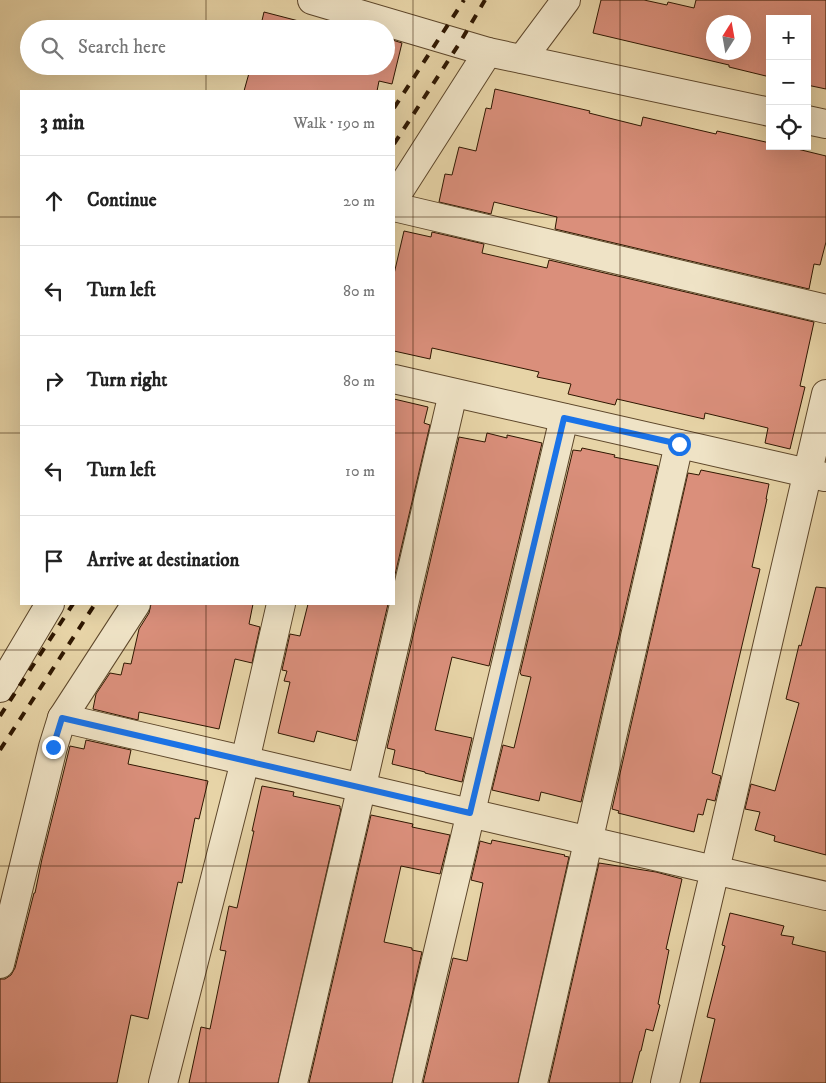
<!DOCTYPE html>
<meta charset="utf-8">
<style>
:root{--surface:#fff;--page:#f6f6f6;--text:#222;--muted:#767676;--line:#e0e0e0}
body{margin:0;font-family:"IM FELL DW Pica",serif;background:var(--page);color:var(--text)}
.controls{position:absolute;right:15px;top:15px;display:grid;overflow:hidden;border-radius:0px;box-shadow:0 5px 20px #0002}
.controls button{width:45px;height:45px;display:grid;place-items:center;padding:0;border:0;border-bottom:1px solid var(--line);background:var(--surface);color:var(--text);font:25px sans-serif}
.compass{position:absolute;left:706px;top:15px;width:45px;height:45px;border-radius:50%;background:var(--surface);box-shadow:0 5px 20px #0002;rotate:11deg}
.stop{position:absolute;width:15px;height:15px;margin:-11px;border:4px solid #1a73e8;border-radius:50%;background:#fff}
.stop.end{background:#1a73e8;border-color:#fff;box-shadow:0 1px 5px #0008}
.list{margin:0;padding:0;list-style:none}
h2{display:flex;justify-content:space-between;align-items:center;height:65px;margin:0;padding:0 20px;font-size:21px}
h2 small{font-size:16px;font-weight:400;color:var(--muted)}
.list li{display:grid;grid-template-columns:32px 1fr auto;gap:15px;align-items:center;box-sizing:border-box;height:90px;padding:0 20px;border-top:1px solid var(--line)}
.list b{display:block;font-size:19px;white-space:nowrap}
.list em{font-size:16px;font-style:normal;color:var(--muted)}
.icon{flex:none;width:28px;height:28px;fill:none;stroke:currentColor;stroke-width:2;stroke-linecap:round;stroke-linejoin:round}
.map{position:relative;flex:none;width:826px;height:1083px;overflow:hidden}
.search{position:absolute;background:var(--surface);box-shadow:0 5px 20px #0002;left:20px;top:20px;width:375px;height:55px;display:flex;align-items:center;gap:12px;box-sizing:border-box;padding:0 18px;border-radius:28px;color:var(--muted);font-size:19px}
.panel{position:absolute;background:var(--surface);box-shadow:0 5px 20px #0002;left:20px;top:90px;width:375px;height:515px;border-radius:0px}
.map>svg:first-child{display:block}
.building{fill:#da8f7b;stroke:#2f1701;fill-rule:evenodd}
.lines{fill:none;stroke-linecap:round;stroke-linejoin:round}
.minor-casing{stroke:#5d462a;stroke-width:30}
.minor{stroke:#efe3c6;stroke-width:28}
.rail{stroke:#2f1701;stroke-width:4;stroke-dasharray:9 9;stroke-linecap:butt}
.route{stroke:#1a73e8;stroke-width:6}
.grid{fill:none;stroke:#2f1701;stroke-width:1;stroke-opacity:0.55}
</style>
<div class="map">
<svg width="826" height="1083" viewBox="0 0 826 1083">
<rect width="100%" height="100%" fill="#e7d4a7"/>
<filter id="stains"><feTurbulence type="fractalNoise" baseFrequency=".004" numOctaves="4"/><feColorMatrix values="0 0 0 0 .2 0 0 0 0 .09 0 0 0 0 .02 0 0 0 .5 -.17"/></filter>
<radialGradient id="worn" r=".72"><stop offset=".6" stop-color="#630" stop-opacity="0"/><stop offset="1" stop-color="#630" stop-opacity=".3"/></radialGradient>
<g class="building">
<path d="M601,0H644L667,5L668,2L694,8L696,0H826V89L807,85V19H770V77L729,67V65L593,33ZM714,22H744V52H714Z"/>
<path d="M264,12L318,26L319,25L333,29H260Z"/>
<path d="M386,38L402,43L392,84L379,81L377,91H244L251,66H386Z"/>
<path d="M495,89L590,111L589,113L641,126L643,117L716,134L717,131L770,143V146H785L826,156V242L820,265L814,264L809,289L555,229L557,217L494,202L491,214L439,202L445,174L452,175L459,147L476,151L486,108L491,109Z"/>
<path d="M404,231L431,237L432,232L484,244L482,253L547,268L549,260L814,322L800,386L805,387L790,449L765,443L768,428L705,413L704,419L617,399L615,405L568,394L571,384L537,377L539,372L432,348L430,359L394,351V274Z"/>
<path d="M394,399L428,407L424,423L430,425L394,579Z"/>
<path d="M487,433L507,438V435L542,443L489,666L452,657L435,730L472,738L462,782L425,773V772L392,764L395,750L387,748L459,437L485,442Z"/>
<path d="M582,448L615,455L614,457L658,466L581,802L541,792L539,801L492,790L503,745L514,748L531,677L521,675V674L520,673L573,450L581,451Z"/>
<path d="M701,470L769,484L766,499H767L752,567L760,569L712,773L721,776L715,801L707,799L703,815L698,814L694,832L618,813L619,811L612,809L688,473L699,475Z"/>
<path d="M816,587L826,588V855L774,841L775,836L755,830L760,812L745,809L751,784L775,791L799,703L786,699L799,645L801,646Z"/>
<path d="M151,604H253L249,624L260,627L252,663L235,659L219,729L139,712L138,720L93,709L96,694L110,673L121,675L124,663L131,664L139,629L149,613Z"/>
<path d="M308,604H388L356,741L317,731L314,742L278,733L290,682L284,681L287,671L282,670L290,634L300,636Z"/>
<path d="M86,740L131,750L128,764L208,781L199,819L195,818L182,883L178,882L148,1019L131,1015L117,1083H0V979H5L11,975L15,968L34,893H35L42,859L70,746L84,749Z"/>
<path d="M262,786L294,792L293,796L340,806V809H341L278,1083H189L201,1027L210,1029L226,951L220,950L229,906L237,908L254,831H252Z"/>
<path d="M371,815L413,824L412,827L450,835L440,874L401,866L384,942L412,948V950L422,952L392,1083H309Z"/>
<path d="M492,840L565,855L564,856L569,857L518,1083H423L453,958L467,961L483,883L471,880L480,841L491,844Z"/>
<path d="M599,863L656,872L682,879L666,949L669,950L658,1004L660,1005L653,1031L646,1029L641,1051H640L632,1083H549Z"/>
<path d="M730,913L784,926L781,935L794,937L792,944L826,952V1083H700L715,1019L707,1017L725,946L722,945Z"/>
</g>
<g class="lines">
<g class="minor-casing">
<g id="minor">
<path d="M312,0L488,52L770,112"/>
<path d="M522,59L566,0"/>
<path d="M807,120L826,124"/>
<path d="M394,199L488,52"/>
<path d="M394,207L826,309"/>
<path d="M394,379L825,477"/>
<path d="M0,688L50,604"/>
<path d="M62,718L826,896"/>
<path d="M0,964L53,747L62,718L136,604"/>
<path d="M163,1083L245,761L281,604"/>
<path d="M293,1083L453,393"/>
<path d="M407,1083L564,418"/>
<path d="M533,1083L679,444"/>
<path d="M665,1083L715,870L826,394"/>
</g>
</g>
<use href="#minor" class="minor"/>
<g class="rail">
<path d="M394,108L464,0"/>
<path d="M394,144L459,44L485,0"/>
<path d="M0,716L73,604"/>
<path d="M0,750L95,604"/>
</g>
</g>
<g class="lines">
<path class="route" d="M53,747L62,718L470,813L564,418L679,444"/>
</g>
<path class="grid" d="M206,0V29M413,0V1083M620,0V1083M206,66V91M0,217H21M394,217H826M0,433H21M394,433H826M206,604V1083M0,650H826M0,866H826"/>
<rect width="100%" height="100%" filter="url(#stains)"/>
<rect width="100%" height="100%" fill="url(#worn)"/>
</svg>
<div class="controls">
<button>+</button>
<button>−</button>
<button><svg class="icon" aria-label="locate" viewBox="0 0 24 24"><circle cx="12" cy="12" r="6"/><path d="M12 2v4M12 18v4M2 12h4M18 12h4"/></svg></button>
</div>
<svg class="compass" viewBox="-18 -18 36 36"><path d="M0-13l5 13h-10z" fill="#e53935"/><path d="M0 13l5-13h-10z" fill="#767676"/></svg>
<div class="stop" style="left:679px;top:444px"></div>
<div class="stop end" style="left:53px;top:747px"></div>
<div class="search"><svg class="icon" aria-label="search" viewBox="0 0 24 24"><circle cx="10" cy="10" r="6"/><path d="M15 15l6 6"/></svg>Search here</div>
<section class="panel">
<h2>3 min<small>Walk · 190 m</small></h2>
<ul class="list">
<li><svg class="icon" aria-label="ahead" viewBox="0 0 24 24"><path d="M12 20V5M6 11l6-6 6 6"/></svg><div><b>Continue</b></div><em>20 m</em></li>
<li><svg class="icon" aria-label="left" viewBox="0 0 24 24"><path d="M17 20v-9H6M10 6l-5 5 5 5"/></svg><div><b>Turn left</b></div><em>80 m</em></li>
<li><svg class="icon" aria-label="right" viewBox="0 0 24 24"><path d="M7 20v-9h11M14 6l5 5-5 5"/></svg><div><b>Turn right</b></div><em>80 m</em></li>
<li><svg class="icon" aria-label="left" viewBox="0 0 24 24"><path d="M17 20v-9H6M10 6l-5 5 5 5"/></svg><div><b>Turn left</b></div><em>10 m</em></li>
<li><svg class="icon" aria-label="arrive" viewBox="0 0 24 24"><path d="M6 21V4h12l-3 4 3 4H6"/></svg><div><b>Arrive at destination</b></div></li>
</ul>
</section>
</div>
